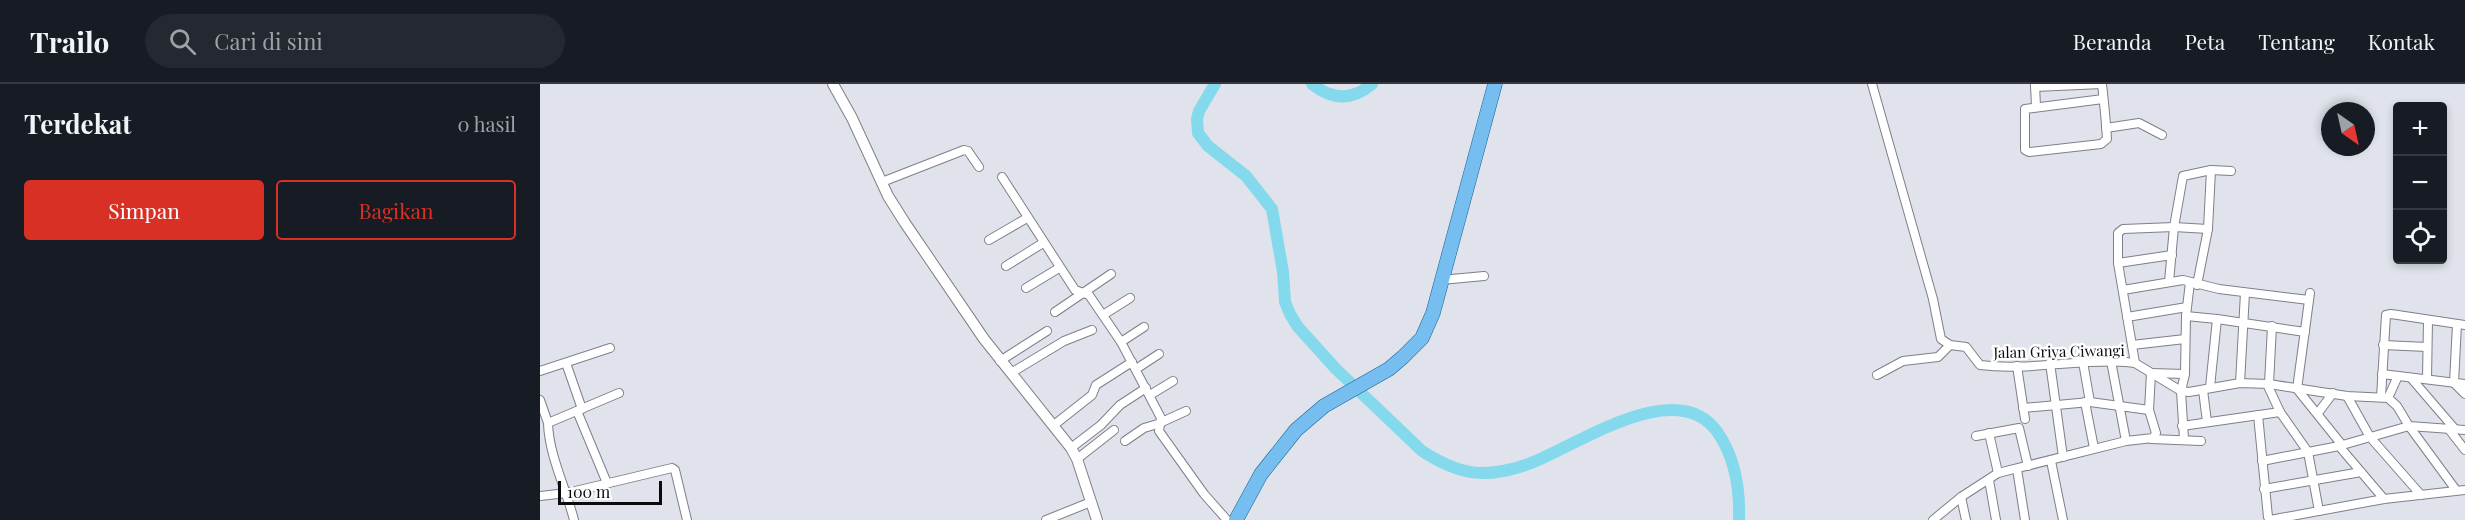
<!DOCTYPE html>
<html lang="id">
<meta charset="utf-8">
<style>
:root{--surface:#171b24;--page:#242831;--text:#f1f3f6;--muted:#9ea1a6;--line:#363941;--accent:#d93025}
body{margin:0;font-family:"Playfair Display",serif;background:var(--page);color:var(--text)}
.controls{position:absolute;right:18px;top:18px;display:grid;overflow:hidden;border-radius:6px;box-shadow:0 3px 9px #0003}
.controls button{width:54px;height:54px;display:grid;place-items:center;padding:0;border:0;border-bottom:2px solid var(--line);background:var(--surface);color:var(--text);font:30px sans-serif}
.compass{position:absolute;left:1781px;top:18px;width:54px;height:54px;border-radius:50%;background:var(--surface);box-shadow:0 3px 9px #0003;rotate:146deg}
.scale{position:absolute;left:18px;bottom:15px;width:104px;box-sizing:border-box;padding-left:6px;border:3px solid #0a0b0e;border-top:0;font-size:16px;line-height:21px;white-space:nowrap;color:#0a0b0e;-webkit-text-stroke:4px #fff;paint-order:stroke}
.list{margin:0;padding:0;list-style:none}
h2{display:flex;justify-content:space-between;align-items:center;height:78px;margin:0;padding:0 24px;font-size:26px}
h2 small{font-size:20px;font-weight:400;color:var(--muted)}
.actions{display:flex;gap:12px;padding:18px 24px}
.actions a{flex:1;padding:14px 0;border:2px solid var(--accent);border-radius:6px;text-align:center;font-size:21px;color:var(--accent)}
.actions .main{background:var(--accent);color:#fff}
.icon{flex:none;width:33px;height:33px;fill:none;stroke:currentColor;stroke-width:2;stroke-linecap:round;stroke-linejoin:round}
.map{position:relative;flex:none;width:1925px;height:436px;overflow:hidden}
header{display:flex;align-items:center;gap:36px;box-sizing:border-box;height:84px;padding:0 30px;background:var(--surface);border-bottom:2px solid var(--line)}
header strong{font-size:28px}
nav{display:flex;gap:33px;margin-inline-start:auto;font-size:21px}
.search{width:420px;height:54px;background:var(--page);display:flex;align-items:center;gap:15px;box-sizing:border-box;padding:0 21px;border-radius:33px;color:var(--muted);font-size:22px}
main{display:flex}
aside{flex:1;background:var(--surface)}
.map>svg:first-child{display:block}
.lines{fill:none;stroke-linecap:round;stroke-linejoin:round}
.river{stroke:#85d9ec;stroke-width:12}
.minor-casing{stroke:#7e7f88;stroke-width:10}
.tertiary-casing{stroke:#7e7f88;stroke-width:12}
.primary-casing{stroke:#146399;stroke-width:15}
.minor{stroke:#fff;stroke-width:8}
.tertiary{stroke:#fff;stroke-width:10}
.primary{stroke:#76beef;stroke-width:14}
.labels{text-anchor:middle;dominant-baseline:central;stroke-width:5;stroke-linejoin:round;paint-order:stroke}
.street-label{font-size:15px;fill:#0a0b0e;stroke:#fff}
</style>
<header>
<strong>Trailo</strong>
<div class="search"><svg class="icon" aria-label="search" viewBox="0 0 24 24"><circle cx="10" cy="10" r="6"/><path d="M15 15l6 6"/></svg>Cari di sini</div>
<nav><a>Beranda</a><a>Peta</a><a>Tentang</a><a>Kontak</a></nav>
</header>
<main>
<aside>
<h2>Terdekat<small>0 hasil</small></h2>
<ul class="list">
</ul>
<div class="actions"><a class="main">Simpan</a><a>Bagikan</a></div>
</aside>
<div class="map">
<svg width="1925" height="436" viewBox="0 0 1925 436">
<rect width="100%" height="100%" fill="#e1e3ec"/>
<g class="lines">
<g class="river">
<path d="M675,0L659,27L657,35L658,49L668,62L706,92L732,125L743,188L745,218L750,230L758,243L796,285L882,367C899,378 920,389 942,389C957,389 977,385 991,379C1038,361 1138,290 1178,349C1195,374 1200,406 1199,436"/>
<path d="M772,0C792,16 812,17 832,0"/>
</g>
<g class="minor-casing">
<g id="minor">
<path d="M1332,0L1393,215L1401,255L1410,261L1426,263L1440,281C1488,287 1537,275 1586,278L1595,279L1641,307L1649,308L1700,299L1729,300L1807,312L1848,314L1857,322L1869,342L1925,346"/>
<path d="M1495,0L1496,23"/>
<path d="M1495,3L1562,0C1564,18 1566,37 1567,55L1561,60L1489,68L1485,66V25L1563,15"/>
<path d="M1566,44L1599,39L1622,51"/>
<path d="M462,93L535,206L549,211L581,258L621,334L619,347L664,410L687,436"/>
<path d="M342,98L424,66L428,67L439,83"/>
<path d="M449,156L487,134"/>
<path d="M1578,179L1632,171"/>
<path d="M466,182L503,159"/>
<path d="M901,196L944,192"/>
<path d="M1629,198L1634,143L1643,92L1671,86L1691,87"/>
<path d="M1657,201L1668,145L1671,86"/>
<path d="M486,204L519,184"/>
<path d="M1583,206L1643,196L1679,205L1769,216"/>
<path d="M1770,209L1757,305L1802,361"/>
<path d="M515,228L571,190"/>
<path d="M563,231L590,214"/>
<path d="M1646,232L1677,235L1765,248"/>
<path d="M1587,233L1647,223"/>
<path d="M1917,240L1914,299L1925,310"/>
<path d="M581,258L604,243"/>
<path d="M1592,261L1645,255"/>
<path d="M1843,261L1887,263"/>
<path d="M460,277L507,247"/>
<path d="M1571,277L1586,357"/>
<path d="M1543,278L1550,318"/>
<path d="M26,279L42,325"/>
<path d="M1510,279L1523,373"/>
<path d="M1595,279L1578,179V149L1583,145L1634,143L1668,145"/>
<path d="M1477,282L1485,335"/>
<path d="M596,285L619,270"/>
<path d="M0,287L70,264"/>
<path d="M471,289L524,257L552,246"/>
<path d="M1842,290L1925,300"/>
<path d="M1337,291L1363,277L1398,273L1410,261"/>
<path d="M1871,294L1914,344"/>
<path d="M1887,295L1888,236"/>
<path d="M1700,299L1705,209"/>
<path d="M1727,300L1740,328L1768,368L1779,427"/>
<path d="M1729,300L1732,242"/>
<path d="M1670,303L1677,235"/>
<path d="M1663,306L1667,338"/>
<path d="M610,311L633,297"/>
<path d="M1807,312L1830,353L1881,411"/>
<path d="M1841,313L1846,231L1851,230L1925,241"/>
<path d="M1848,314L1858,292"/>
<path d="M0,316L8,339"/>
<path d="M1545,318L1554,364"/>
<path d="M1483,324L1550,318L1609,326"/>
<path d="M37,327L67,399"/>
<path d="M1778,329L1793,309"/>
<path d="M1718,331L1728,433L1730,436L1844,415L1925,406"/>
<path d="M622,338L646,327"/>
<path d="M514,341L552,311L556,301L592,278"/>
<path d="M1642,342L1740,328"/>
<path d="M1908,344L1925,366"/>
<path d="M1449,349L1458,389"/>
<path d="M1436,352L1479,344L1488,382"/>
<path d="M1611,355L1661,357"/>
<path d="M1644,355L1641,307L1645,290L1646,232L1650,198"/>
<path d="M585,357L604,344L621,339"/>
<path d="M1799,362L1844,415"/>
<path d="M531,364L561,341L580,321L606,304"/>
<path d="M537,375L574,346"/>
<path d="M1511,377L1523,436"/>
<path d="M1722,377L1799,362L1869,342L1916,406"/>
<path d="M1477,385L1485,436"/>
<path d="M1449,396L1456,436"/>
<path d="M1724,405L1821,388"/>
<path d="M0,412L27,409L132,384L135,386L147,436"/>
<path d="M1421,413L1426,436"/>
<path d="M34,436C26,404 9,372 8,339L79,309"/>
<path d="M506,436L551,418"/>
<path d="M1393,436L1421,413L1458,389L1586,357L1613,354L1616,349L1609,326L1611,289L1645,290"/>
</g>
</g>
<g class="tertiary-casing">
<path id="tertiary" d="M293,0L312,34L348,112L365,139L444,255L531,364L537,375L557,436"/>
</g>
<g class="primary-casing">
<path id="primary" d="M696,436L721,390L756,346L784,322L849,285L863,273L882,254L893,229L955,0"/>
</g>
<use href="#minor" class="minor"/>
<use href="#tertiary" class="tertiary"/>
<use href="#primary" class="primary"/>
</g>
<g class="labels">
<g class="street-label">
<text transform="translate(1519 267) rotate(-1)">Jalan Griya Ciwangi</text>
</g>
</g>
</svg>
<div class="controls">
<button>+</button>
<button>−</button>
<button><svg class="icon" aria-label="locate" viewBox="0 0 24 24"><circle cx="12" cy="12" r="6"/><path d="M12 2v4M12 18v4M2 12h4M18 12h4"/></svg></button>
</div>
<svg class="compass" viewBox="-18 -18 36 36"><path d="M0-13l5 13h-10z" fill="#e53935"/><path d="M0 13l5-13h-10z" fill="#9ea1a6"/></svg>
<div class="scale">100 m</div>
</div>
</main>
